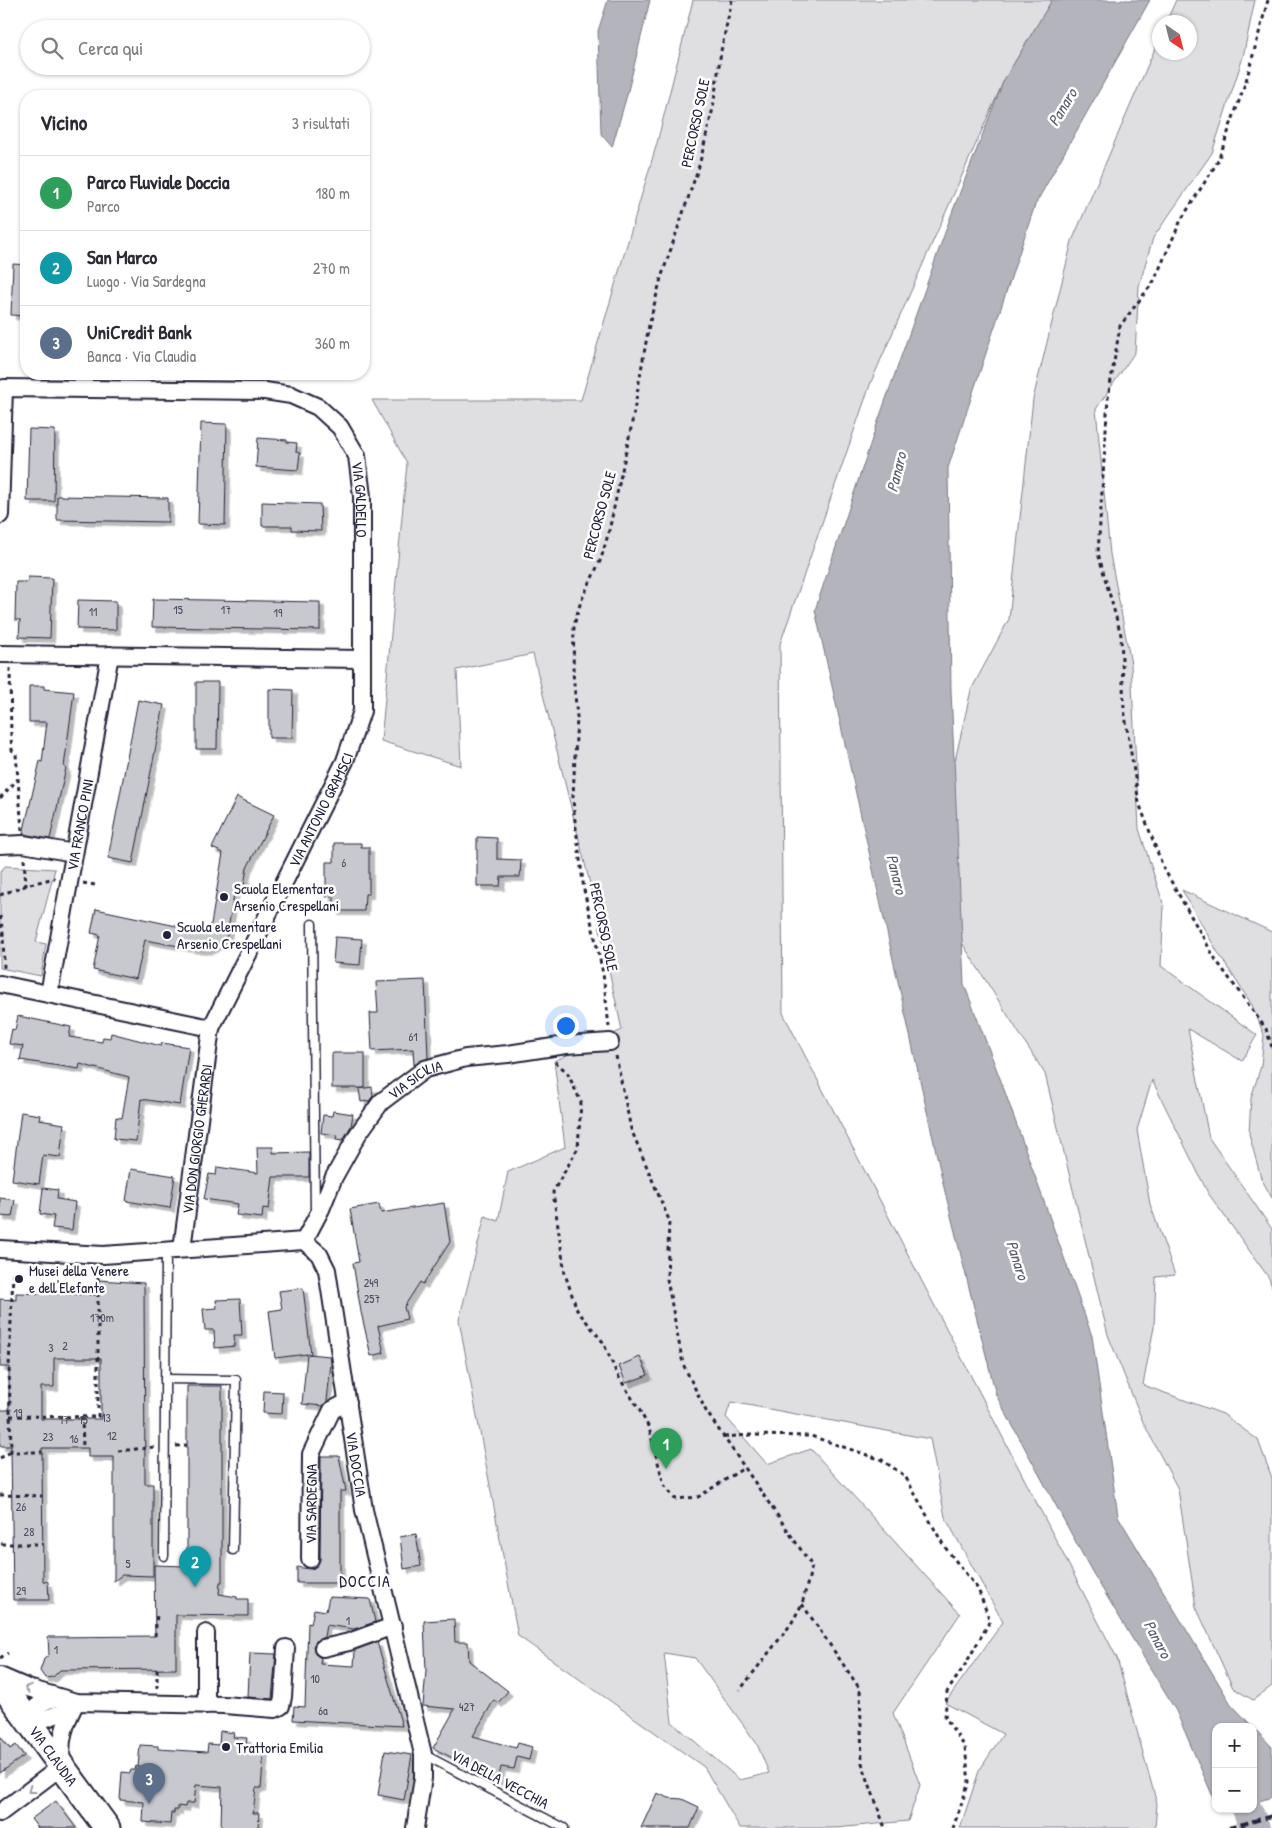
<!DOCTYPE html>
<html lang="it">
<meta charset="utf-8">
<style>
:root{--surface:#fff;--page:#f2f2f3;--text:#2b2b33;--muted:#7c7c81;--line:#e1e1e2;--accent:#111827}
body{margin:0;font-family:"Patrick Hand",sans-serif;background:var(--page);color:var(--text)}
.controls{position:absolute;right:15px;bottom:15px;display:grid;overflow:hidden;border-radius:10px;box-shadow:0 1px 4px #0004}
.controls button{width:45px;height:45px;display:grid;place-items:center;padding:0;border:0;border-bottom:1px solid var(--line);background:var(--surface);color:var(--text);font:25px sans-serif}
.compass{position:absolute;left:1152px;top:15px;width:45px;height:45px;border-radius:50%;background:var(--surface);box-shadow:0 1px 4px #0004;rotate:145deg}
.you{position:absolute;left:565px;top:1025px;width:18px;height:18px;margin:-12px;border:4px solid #fff;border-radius:50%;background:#1a73e8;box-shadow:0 0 0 8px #1a73e833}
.badge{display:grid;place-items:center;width:32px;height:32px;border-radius:50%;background:var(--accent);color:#fff;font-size:16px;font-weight:700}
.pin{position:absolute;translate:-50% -41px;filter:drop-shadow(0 1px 2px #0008)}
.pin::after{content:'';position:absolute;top:26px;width:18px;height:15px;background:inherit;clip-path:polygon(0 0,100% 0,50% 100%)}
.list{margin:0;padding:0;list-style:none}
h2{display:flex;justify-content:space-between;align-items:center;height:65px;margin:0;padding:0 20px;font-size:21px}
h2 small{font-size:16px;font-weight:400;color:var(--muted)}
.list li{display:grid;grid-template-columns:32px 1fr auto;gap:15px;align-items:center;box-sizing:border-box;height:75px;padding:0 20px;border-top:1px solid var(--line)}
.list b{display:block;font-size:19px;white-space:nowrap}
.list p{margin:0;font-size:16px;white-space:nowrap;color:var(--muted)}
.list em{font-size:16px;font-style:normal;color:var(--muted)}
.icon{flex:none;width:28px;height:28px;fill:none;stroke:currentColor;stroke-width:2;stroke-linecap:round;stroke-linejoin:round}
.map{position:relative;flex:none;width:1272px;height:1828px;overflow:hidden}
.search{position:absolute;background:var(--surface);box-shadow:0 1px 4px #0004;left:20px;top:20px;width:350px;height:55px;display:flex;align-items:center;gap:12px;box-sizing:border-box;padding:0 18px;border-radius:28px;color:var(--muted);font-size:19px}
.panel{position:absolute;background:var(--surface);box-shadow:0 1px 4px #0004;left:20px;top:90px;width:350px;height:290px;border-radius:20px}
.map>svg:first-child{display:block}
.green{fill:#dfdfe2;stroke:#80808e;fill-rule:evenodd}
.water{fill:#b4b4bc;stroke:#7a7a88}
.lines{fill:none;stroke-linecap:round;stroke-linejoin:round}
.river{stroke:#b4b4bc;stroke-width:30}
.building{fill:#c8c8cf;stroke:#22223b;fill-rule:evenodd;filter:url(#shadow)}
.lane-casing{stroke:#22223b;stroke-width:11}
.street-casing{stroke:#22223b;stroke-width:20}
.primary-casing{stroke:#22223b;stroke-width:29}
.path{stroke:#22223b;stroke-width:3;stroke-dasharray:4 4;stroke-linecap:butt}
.lane{stroke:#fff;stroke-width:8}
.street{stroke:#fff;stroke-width:16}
.primary{stroke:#fff;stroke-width:25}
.rail{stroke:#22223b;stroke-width:4;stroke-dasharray:8 4;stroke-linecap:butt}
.oneway{stroke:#9c9ca7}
.poi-dot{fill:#22223b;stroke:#fff;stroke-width:2}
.labels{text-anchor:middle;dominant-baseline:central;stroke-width:5;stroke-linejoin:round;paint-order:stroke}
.number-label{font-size:12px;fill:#4c4c60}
.street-label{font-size:15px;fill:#22223b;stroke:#fff}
.poi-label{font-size:15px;fill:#22223b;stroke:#fff;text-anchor:start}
.water-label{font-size:16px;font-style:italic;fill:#5c5c6f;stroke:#fff}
.neighbourhood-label{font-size:16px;letter-spacing:1px;fill:#22223b;stroke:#fff}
</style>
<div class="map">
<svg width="1272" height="1828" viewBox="0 0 1272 1828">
<defs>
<filter id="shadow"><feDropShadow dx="4.5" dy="4.5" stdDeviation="0" flood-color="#0004"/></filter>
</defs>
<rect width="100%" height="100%" fill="#fff"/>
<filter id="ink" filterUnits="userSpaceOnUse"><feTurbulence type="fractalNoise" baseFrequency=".02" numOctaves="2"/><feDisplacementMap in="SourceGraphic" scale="10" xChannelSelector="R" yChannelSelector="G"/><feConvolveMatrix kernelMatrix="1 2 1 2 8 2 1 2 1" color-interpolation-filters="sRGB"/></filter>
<g filter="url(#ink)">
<g class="green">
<path d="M693,0H1052L1004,80L871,382L780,644L783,1013L1117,1658L1157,1804L1155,1828H960L979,1771L1003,1734L945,1703L1003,1622L945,1517L930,1439L731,1402L726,1417L767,1464L811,1449L960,1614L893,1713L920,1785L908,1821L836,1828H740L704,1767L518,1636L459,1320L485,1216L498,1221L508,1172L565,1147L554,1061L622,1030L591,888L533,654L457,670L461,766L381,741L407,463L372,400H581L657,143ZM664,1653L695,1658L757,1744L769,1773L740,1780L672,1722Z"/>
<path d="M1176,0H1255L1243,57L1212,153L1153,238L1139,286L1135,352L1096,409L1110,554L1131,664L1139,829L1164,906L1161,966L1257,1035L1242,1061L1188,1029L1209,1138L1272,1229V1287L1269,1278L1208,1193L1152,1080L1137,1130L1150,1204L1175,1275L1156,1277L1154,1327L1143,1385L1223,1414L1258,1440L1272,1478V1686L1253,1700L1233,1688L1196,1607L1178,1489L1143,1422L1108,1335L1045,1074L962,943L947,796L971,690L1009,619L1033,399L1072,241L1159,39L1160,52H1190V22H1166Z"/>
<path d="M5,866L55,869L36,942L46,944L41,976L0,968V872Z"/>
<path d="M1182,890L1272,932V1198L1261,1178L1249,1134L1251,1098L1261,1066L1264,1035L1252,1005L1217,951Z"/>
</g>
<g class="water">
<path d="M608,0H650L627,95L612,147L601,134L598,31Z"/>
<path d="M1052,0H1150L1035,205L948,468L951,690L964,984L1001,1081L1092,1336L1118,1516L1231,1704L1253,1727H1216V1804L1176,1711L1091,1570L996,1395L945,1192L815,610L875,430L953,210L1004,80Z"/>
<path d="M1253,1727L1272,1747V1797L1253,1803Z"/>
</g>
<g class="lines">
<path class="river" d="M1247,1809L1255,1828"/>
</g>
<g class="building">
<path d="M13,264L26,265V316L11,315Z"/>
<path d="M201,423L227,424L225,525L198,524Z"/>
<path d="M29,429L55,430L54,501H27Z"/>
<path d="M258,438L287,440V442L297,443L296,452L300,453L298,470L256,467Z"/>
<path d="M57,496L168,498V522L57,520Z"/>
<path d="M262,502L320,504L321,531L292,530V526H262Z"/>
<path d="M28,577L52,578L50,638L19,637L20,620H15L16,582H28Z"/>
<path d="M153,599L320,602V630L152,627Z"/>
<path d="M78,600L116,601V630L77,629Z"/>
<path d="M196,682H218L217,749H196Z"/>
<path d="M29,686H44V689L74,692L64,767L66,768L50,839L23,834L40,761L42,762L47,722H29Z"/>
<path d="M269,689L293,690L292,738H269Z"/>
<path d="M138,700L164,705L133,863L108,858Z"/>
<path d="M237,797L274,815L247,868L244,885L236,883L227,935L224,939L211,949L201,950L145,940L136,979L93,970L100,935L91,933L96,909L200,931L211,924L223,853L212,848Z"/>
<path d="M477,837L497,838V859L521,860L520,877H501L500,886H477Z"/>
<path d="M334,843H361V847H369V894H365L364,911H334V896L326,897V862H334Z"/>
<path d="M335,937L362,939L360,965L333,963Z"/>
<path d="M425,980L428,1058L414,1065L413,1049L372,1051L370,1013H378L376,982Z"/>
<path d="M18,1016L71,1027L69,1037L102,1042L103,1037L110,1038L111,1033L161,1046L162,1043L189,1047L180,1105L141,1099L136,1141L114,1139L116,1117L122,1118L129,1077L80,1064L79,1069L20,1060L23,1046L9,1044L12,1029L15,1030Z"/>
<rect x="332" y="1053" width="33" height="35"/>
<path d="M372,1087L373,1096L369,1101L361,1102L359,1089Z"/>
<path d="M333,1111L353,1114L351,1126L343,1140L336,1139L337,1135L321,1133L323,1115L332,1116Z"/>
<path d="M21,1112L40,1115L39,1120L64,1124L60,1157L43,1155L39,1184L12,1180Z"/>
<path d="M257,1147H273V1153L309,1152V1177H273L269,1209L263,1208L262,1218L236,1215L238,1204L204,1199L209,1174L216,1175L217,1167L258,1173Z"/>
<path d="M131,1169L175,1176L170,1208L126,1201Z"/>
<path d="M43,1188L58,1190L57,1199L75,1202L72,1230L52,1228L54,1216L40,1214Z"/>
<path d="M0,1198L15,1200L12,1217L0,1216Z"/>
<path d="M444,1203L450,1242L423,1284L420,1282L404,1307L407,1319L378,1326L384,1353L371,1356L361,1312L353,1263L359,1262L350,1209L379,1204L381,1213Z"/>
<path d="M99,1280L144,1283L145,1484H153V1576L122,1575L114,1581V1457H88V1448H42L43,1581L48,1582L49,1600H13L11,1446H0V1410H9V1367H0V1299L16,1300V1293L98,1295ZM54,1358H101V1419H41V1387H54Z"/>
<path d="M303,1288L311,1354H308L330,1356L331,1363L327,1401L323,1406L302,1404L307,1354L275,1358L269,1311L282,1309L279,1291Z"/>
<path d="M240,1299L242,1335H234L235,1346L215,1348L214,1330H205L203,1309L217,1308L216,1300Z"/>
<path d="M640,1357L648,1375L626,1383L619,1366Z"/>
<path d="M187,1386H222V1582H220L219,1594L237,1597V1599H248V1616L176,1615V1669L60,1670L53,1677L45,1678L40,1671L44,1659L49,1655L48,1637L155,1636L154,1565L187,1566Z"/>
<path d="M264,1391L283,1392L282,1414L263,1413Z"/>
<path d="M321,1456H339L346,1491H340V1583H297V1567L309,1569L314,1568L318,1564L320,1560Z"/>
<path d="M416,1534L421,1566L404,1569L400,1537Z"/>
<path d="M329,1597L370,1599L375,1622L354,1629L326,1625L324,1637L317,1640L313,1646L315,1654L321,1658L320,1664L354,1666L355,1650L377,1642L402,1726L293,1720L294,1706L305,1707L308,1623L311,1624L314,1609L326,1611Z"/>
<path d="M454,1619L455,1642H468L469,1661L508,1691L498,1703L494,1700L473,1736L516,1748L518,1743L532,1747L529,1760L517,1757L514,1769L501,1767L498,1781L433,1748L455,1709L423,1706L426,1671L424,1621Z"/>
<path d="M250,1653L276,1654L272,1699L248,1697Z"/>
<path d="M220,1731L234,1733L233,1737L247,1738L246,1745H249V1750L264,1751L261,1788H256L253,1813H259L258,1828H221L222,1787L196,1785L194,1803H186L185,1807L178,1806V1810H174V1813H171L170,1824L143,1822L144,1802L120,1800L122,1772L130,1773L131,1770H135L136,1766L138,1767L140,1745L158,1746V1749L207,1752L208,1744L219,1745Z"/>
<path d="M0,1736L10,1749L16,1745L24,1756L0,1773Z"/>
<path d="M385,1751L412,1755L404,1800L378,1795Z"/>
<path d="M657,1793L669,1798L682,1799L699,1807L690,1828H641Z"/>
<path d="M56,1801L76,1828H38L31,1819Z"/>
</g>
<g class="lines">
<g class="lane-casing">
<g id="lane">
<path d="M312,924L315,1212"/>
<path d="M165,1379L236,1380L233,1550"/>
<path d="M164,1556L166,1250"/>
<path d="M423,1754L564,1828"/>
</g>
</g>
<g class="street-casing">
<g id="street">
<path id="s1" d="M0,515L4,388L265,391L291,395L318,407L340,427L357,456L362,496V659L0,654"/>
<path d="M0,845L23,844L74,853"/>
<path id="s2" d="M0,984L211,1028L345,761L362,711V659"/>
<path id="s3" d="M49,994L110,655"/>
<path id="s4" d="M304,1241L321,1209L334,1177L358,1134L381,1102L425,1069L466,1058L508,1054L566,1045L610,1042"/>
<path id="s5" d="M0,1249L103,1255L304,1241L319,1254L327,1270L364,1510L423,1754V1778L415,1828"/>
<path id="s6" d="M182,1249L211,1028"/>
<path id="s7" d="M310,1559L311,1454L332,1410L348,1402"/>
<path d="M206,1633V1705"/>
<path d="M323,1648L349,1642L393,1626"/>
<path d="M0,1676L28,1688L76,1702L224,1705L275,1709L281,1706L283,1697L286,1648"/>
<path d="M27,1719L47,1718L72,1709"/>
<path d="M27,1719C35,1706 43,1700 57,1698"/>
<path d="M0,1813L62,1766C59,1740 64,1725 76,1702"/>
</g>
</g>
<g class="primary-casing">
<g id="primary">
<path id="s8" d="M0,1682L107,1828"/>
</g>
</g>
<g class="path">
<path d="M1268,0L1246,81L1218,161L1181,220L1154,281L1120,326L1108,398L1098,553L1121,635L1124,709L1139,803L1163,867L1216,960L1266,1029L1272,1047"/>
<path d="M10,668L11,738L12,750L16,754L22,830"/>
<path d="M0,798L18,779"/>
<path d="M24,859L26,886"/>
<path d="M83,883L95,885"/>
<path d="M0,895L30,884L55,878"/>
<path d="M0,916L3,933L4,969"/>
<path d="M609,1027L603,973L584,890L574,813L573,796L577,717L573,672L574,625L581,601L601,559L609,531L631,428L649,325L661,278L699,166L713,108L721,51L732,0"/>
<path d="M616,1056L631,1129L669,1220L667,1279L683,1364L706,1411L812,1566L802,1604L791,1624L740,1690"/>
<path d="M555,1062L567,1072L581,1102L578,1148L553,1192L565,1274L577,1310L603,1342L617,1374L640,1411L649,1428L664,1485L675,1499L698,1497L744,1468"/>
<path d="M13,1273L9,1367L11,1452H42"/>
<path d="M10,1416L98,1417V1277"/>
<path d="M82,1417L83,1448"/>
<path d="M724,1437L750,1435L811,1436L882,1460L905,1476L944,1546L978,1589L990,1621L965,1665L947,1692L945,1717L965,1747L969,1782L953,1828"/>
<path d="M176,1446L187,1445"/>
<path d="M118,1451L155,1447"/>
<path d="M0,1458L11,1452"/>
<path d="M0,1495L42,1496"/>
<path d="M1,1544H42"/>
<path d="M802,1604L860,1689L862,1763L885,1828"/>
<path d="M155,1636L157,1614"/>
<path d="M0,1658L8,1653"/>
<path d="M157,1669V1688"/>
</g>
<use href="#lane" class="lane"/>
<use href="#street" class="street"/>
<use href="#primary" class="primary"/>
<path class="rail" d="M1229,1828L1272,1816"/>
</g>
<defs><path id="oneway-chevron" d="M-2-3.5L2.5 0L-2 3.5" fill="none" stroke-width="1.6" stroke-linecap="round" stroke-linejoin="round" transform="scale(1.25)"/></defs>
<g class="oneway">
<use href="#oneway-chevron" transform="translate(28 1688) rotate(-160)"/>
<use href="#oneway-chevron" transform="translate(31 1790) rotate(143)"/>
</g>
</g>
<g class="poi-dot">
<circle cx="224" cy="897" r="5"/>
<circle cx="167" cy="935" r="5"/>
<circle cx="19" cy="1279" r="5"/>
<circle cx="226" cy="1747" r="5"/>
</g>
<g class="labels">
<g class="number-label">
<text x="178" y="609">15</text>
<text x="226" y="609">17</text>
<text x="93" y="611">11</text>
<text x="278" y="612">19</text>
<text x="344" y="862">6</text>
<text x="413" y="1036">61</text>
<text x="371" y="1282">249</text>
<text x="372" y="1298">257</text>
<text x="102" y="1317">170m</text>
<text x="65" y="1345">2</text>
<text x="51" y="1347">3</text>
<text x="18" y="1412">19</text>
<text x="106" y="1417">13</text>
<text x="64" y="1419">17</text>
<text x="83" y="1419">15</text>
<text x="112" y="1435">12</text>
<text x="48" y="1436">23</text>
<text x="74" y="1438">16</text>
<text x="21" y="1506">26</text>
<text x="29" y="1531">28</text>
<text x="128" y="1563">5</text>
<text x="21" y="1590">29</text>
<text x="348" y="1620">1</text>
<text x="56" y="1649">1</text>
<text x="315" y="1678">10</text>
<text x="467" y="1706">427</text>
<text x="323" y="1710">6a</text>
</g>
<g class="street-label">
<text transform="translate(695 123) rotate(-78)">PERCORSO SOLE</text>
<text stroke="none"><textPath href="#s1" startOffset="551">VIA GALDELLO</textPath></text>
<text transform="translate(599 515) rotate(-75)">PERCORSO SOLE</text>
<text stroke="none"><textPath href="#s2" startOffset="460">VIA ANTONIO GRAMSCI</textPath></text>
<text stroke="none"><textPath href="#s3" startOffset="172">VIA FRANCO PINI</textPath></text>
<text transform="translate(604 927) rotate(78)">PERCORSO SOLE</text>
<text stroke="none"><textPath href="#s4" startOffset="201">VIA SICILIA</textPath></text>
<text stroke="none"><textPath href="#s6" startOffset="111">VIA DON GIORGIO GHERARDI</textPath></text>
<text stroke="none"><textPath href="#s5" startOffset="539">VIA DOCCIA</textPath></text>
<text stroke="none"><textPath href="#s7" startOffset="55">VIA SARDEGNA</textPath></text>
<text stroke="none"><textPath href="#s8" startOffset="91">VIA CLAUDIA</textPath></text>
<text transform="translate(500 1779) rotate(28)">VIA DELLA VECCHIA</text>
</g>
<g class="poi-label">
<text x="234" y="888">Scuola Elementare<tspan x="234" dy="17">Arsenio Crespellani</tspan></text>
<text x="177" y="926">Scuola elementare<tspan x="177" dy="17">Arsenio Crespellani</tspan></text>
<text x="29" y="1270">Musei della Venere<tspan x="29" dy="17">e dell'Elefante</tspan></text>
<text x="236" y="1747">Trattoria Emilia</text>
</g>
<g class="water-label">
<text transform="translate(1062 107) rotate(-59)">Panaro</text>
<text transform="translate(896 472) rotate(-76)">Panaro</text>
<text transform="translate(897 874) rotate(76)">Panaro</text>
<text transform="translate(1018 1260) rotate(72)">Panaro</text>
<text transform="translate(1158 1639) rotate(62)">Panaro</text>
</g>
<g class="neighbourhood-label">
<text x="365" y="1581">DOCCIA</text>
</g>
</g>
</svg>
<div class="controls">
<button>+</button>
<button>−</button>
</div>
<svg class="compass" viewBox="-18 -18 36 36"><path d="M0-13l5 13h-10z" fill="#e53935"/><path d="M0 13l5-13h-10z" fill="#7c7c81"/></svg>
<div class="you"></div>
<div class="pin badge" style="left:666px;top:1469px;background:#2e9e5b">1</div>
<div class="pin badge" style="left:195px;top:1587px;background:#0f9aa8">2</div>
<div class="pin badge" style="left:149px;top:1804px;background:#5c6f8a">3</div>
<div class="search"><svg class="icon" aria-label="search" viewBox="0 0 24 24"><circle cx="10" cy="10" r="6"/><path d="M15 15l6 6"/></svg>Cerca qui</div>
<section class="panel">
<h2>Vicino<small>3 risultati</small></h2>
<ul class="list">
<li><span class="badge" style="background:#2e9e5b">1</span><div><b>Parco Fluviale Doccia</b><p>Parco</p></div><em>180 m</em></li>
<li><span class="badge" style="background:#0f9aa8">2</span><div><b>San Marco</b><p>Luogo · Via Sardegna</p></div><em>270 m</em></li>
<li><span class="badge" style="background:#5c6f8a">3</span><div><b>UniCredit Bank</b><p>Banca · Via Claudia</p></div><em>360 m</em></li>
</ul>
</section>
</div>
